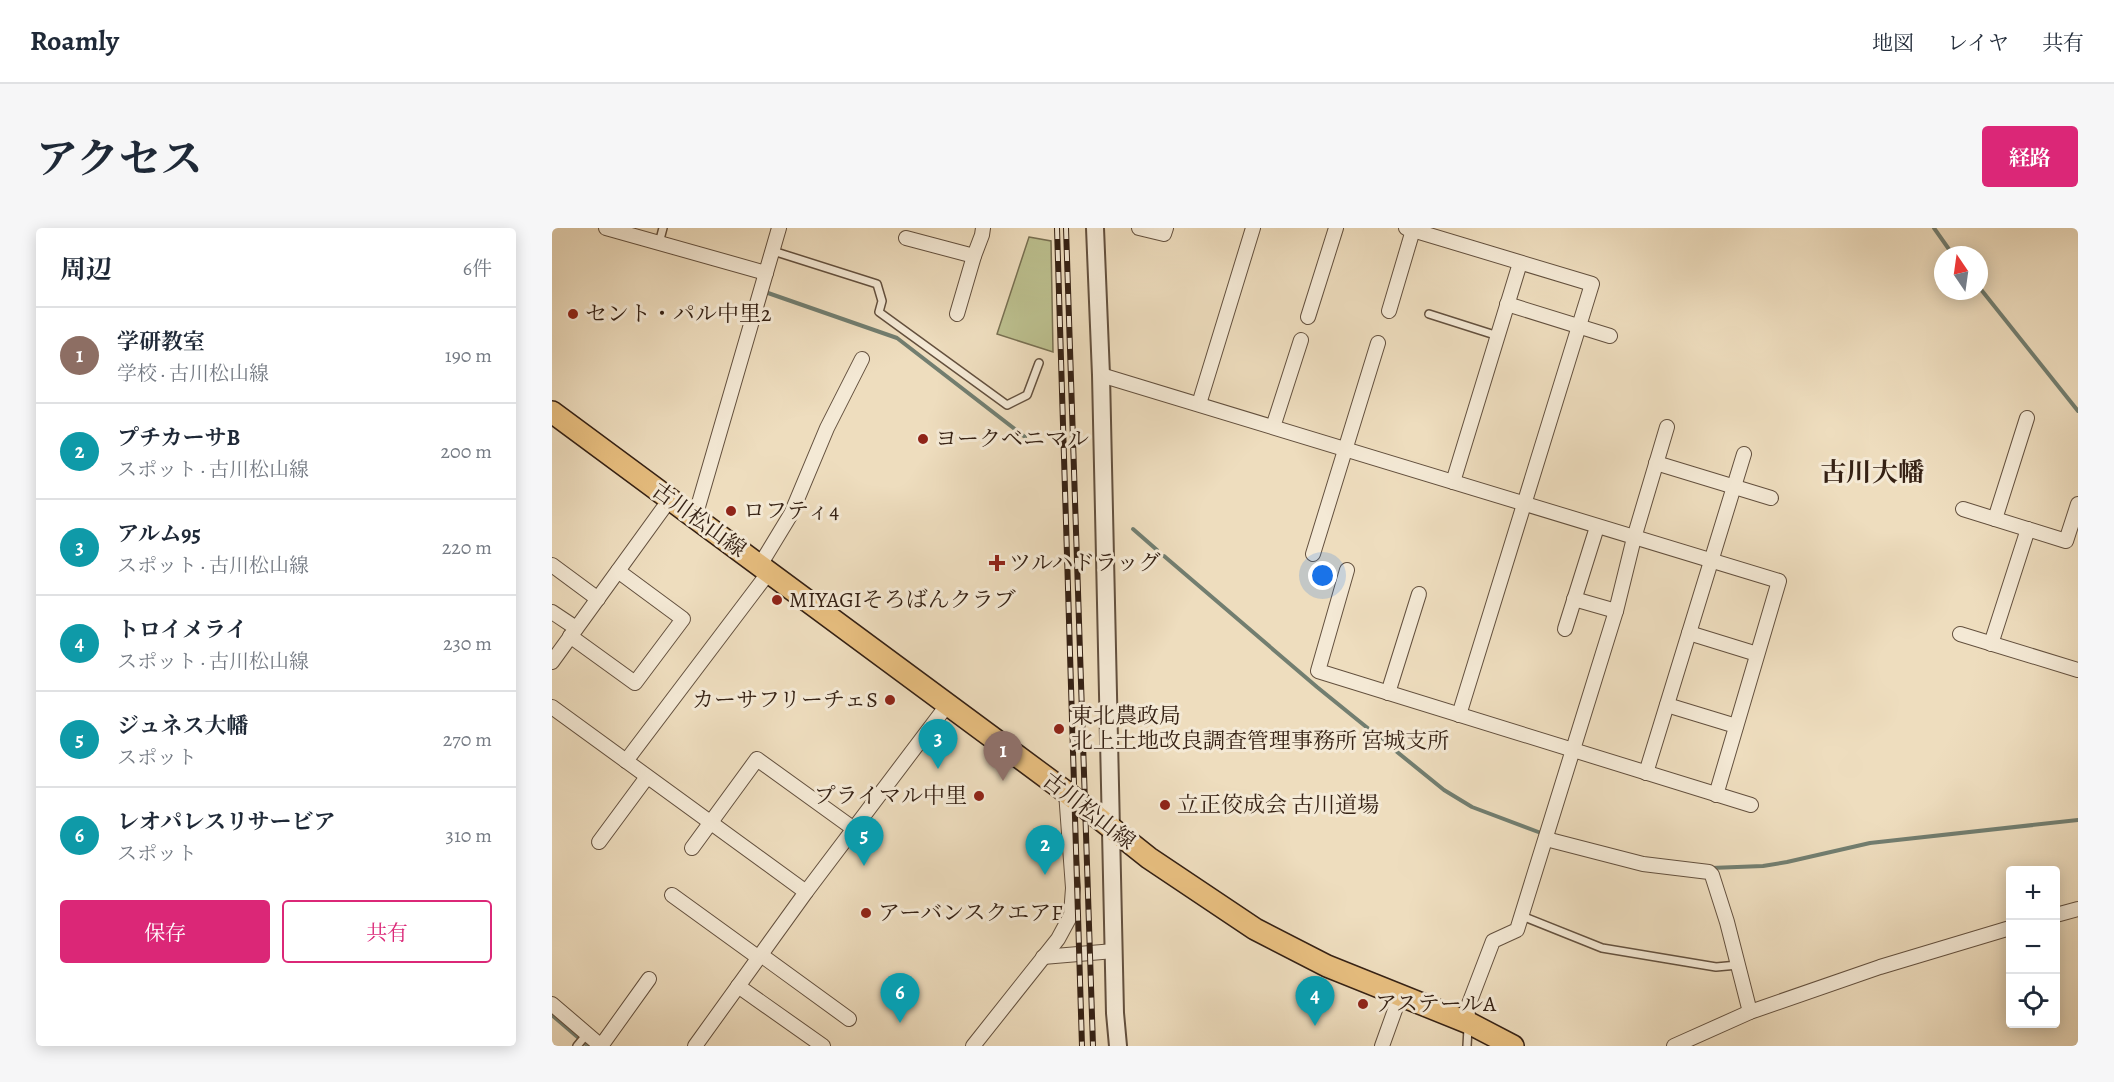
<!DOCTYPE html>
<html lang="ja">
<meta charset="utf-8">
<style>
:root{--surface:#fff;--page:#f6f6f7;--text:#1f2937;--muted:#747a83;--line:#e0e1e3;--accent:#db2777}
body{margin:0;font-family:Alegreya,"Noto Serif JP",serif;background:var(--page);color:var(--text)}
.controls{position:absolute;right:18px;bottom:18px;display:grid;overflow:hidden;border-radius:6px;box-shadow:0 3px 15px #0003}
.controls button{width:54px;height:54px;display:grid;place-items:center;padding:0;border:0;border-bottom:2px solid var(--line);background:var(--surface);color:var(--text);font:30px sans-serif}
.compass{position:absolute;left:1382px;top:18px;width:54px;height:54px;border-radius:50%;background:var(--surface);box-shadow:0 3px 15px #0003;rotate:347deg}
.you{position:absolute;left:771px;top:348px;width:21px;height:21px;margin:-15px;border:4px solid #fff;border-radius:50%;background:#1a73e8;box-shadow:0 0 0 9px #1a73e833}
.badge{display:grid;place-items:center;width:39px;height:39px;border-radius:50%;background:var(--accent);color:#fff;font-size:20px;font-weight:700}
.pin{position:absolute;translate:-50% -50px;filter:drop-shadow(0 2px 3px #0008)}
.pin::after{content:'';position:absolute;top:32px;width:21px;height:18px;background:inherit;clip-path:polygon(0 0,100% 0,50% 100%)}
.list{margin:0;padding:0;list-style:none}
h2{display:flex;justify-content:space-between;align-items:center;height:78px;margin:0;padding:0 24px;font-size:26px}
h2 small{font-size:20px;font-weight:400;color:var(--muted)}
.list li{display:grid;grid-template-columns:39px 1fr auto;gap:18px;align-items:center;box-sizing:border-box;height:96px;padding:0 24px;border-top:2px solid var(--line)}
.list b{display:block;font-size:22px;white-space:nowrap}
.list p{margin:0;font-size:20px;white-space:nowrap;color:var(--muted)}
.list em{font-size:20px;font-style:normal;color:var(--muted)}
.actions{display:flex;gap:12px;padding:18px 24px}
.actions a{flex:1;padding:14px 0;border:2px solid var(--accent);border-radius:6px;text-align:center;font-size:21px;color:var(--accent)}
.actions .main{background:var(--accent);color:#fff}
.icon{flex:none;width:33px;height:33px;fill:none;stroke:currentColor;stroke-width:2;stroke-linecap:round;stroke-linejoin:round}
.map{position:relative;flex:none;width:1526px;height:818px;overflow:hidden;border-radius:6px}
header{display:flex;align-items:center;gap:36px;box-sizing:border-box;height:84px;padding:0 30px;background:var(--surface);border-bottom:2px solid var(--line)}
header strong{font-size:28px}
nav{display:flex;gap:33px;margin-inline-start:auto;font-size:21px}
.intro{display:flex;align-items:center;justify-content:space-between;box-sizing:border-box;height:144px;padding:0 36px}
h1{margin:0;font-size:42px}
.button{padding:15px 27px;border-radius:6px;background:var(--accent);color:#fff;font-size:21px;font-weight:700}
main{display:flex;gap:36px;padding:0 36px}
aside{flex:1;background:var(--surface);border-radius:6px;box-shadow:0 3px 15px #0003}
.map>svg:first-child{display:block}
.green{fill:#bcc08f;stroke:#787052;stroke-width:1.5}
.lines{fill:none;stroke-linecap:round;stroke-linejoin:round}
.stream{stroke:#727e70;stroke-width:4}
.service-casing{stroke:#63503e;stroke-width:10}
.minor-casing{stroke:#63503e;stroke-width:16}
.tertiary-casing{stroke:#63503e;stroke-width:20}
.primary-casing{stroke:#352114;stroke-width:24}
.service{stroke:#f4e9d5;stroke-width:7}
.minor{stroke:#f4e9d5;stroke-width:14}
.tertiary{stroke:#f4e9d5;stroke-width:16}
.primary{stroke:#e7be7f;stroke-width:21}
.rail-casing{stroke:#352114;stroke-width:6}
.rail{stroke:#f4e9d5;stroke-width:4;stroke-dasharray:11;stroke-linecap:butt}
.poi-dot{fill:#8f2418;stroke:#f4e9d5;stroke-width:2}
.labels{text-anchor:middle;dominant-baseline:central;stroke-width:6;stroke-linejoin:round;paint-order:stroke}
.poi-label{font-size:22px;fill:#352114;stroke:#f4e9d5;text-anchor:start}
.street-label{font-size:22px;fill:#352114;stroke:#f4e9d5}
.quarter-label{font-size:26px;font-weight:bold;fill:#352114;stroke:#f4e9d5}
</style>
<header>
<strong>Roamly</strong>
<nav><a>地図</a><a>レイヤ</a><a>共有</a></nav>
</header>
<div class="intro"><h1>アクセス</h1><a class="button">経路</a></div>
<main>
<aside>
<h2>周辺<small>6件</small></h2>
<ul class="list">
<li><span class="badge" style="background:#8d6e63">1</span><div><b>学研教室</b><p>学校 · 古川松山線</p></div><em>190 m</em></li>
<li><span class="badge" style="background:#0f9aa8">2</span><div><b>プチカーサB</b><p>スポット · 古川松山線</p></div><em>200 m</em></li>
<li><span class="badge" style="background:#0f9aa8">3</span><div><b>アルム95</b><p>スポット · 古川松山線</p></div><em>220 m</em></li>
<li><span class="badge" style="background:#0f9aa8">4</span><div><b>トロイメライ</b><p>スポット · 古川松山線</p></div><em>230 m</em></li>
<li><span class="badge" style="background:#0f9aa8">5</span><div><b>ジュネス大幡</b><p>スポット</p></div><em>270 m</em></li>
<li><span class="badge" style="background:#0f9aa8">6</span><div><b>レオパレスリサービア</b><p>スポット</p></div><em>310 m</em></li>
</ul>
<div class="actions"><a class="main">保存</a><a>共有</a></div>
</aside>
<div class="map">
<svg width="1526" height="818" viewBox="0 0 1526 818">
<rect width="100%" height="100%" fill="#eeddbe"/>
<filter id="stains"><feTurbulence type="fractalNoise" baseFrequency=".00333" numOctaves="4"/><feColorMatrix values="0 0 0 0 .2 0 0 0 0 .09 0 0 0 0 .02 0 0 0 .5 -.17"/></filter>
<radialGradient id="worn" r=".72"><stop offset=".6" stop-color="#630" stop-opacity="0"/><stop offset="1" stop-color="#630" stop-opacity=".3"/></radialGradient>
<path class="green" d="M477,9L499,13L501,124L445,106Z"/>
<g class="lines">
<g class="stream">
<path d="M1382,0L1401,27"/>
<path d="M1427,59L1526,183"/>
<path d="M216,65L345,110L473,209"/>
<path d="M581,301L605,322"/>
<path d="M612,328L765,459L892,562L920,579L989,605"/>
<path d="M1159,640L1211,638L1235,634L1318,615L1526,592"/>
<path d="M0,787L36,818"/>
</g>
<g class="service-casing">
<g id="service">
<path d="M107,15L111,0"/>
<path d="M221,23L325,56L330,73L327,84L455,177L475,167L487,135"/>
<path d="M877,86L946,108"/>
<path d="M970,688L1050,720L1164,739L1186,737"/>
<path d="M25,818L35,806"/>
<path d="M915,818L916,800"/>
</g>
</g>
<g class="minor-casing">
<g id="minor">
<path d="M54,0L214,45"/>
<path d="M587,0L612,6L614,0"/>
<path d="M854,0L1040,56L907,487"/>
<path d="M354,10L422,28"/>
<path d="M955,76L1058,108"/>
<path d="M837,83L861,2"/>
<path d="M405,86L422,28L430,7L431,0"/>
<path d="M756,89L784,0"/>
<path d="M549,147L1227,353L1164,567"/>
<path d="M647,176L701,0"/>
<path d="M721,199L749,112"/>
<path d="M1104,235L1219,270"/>
<path d="M901,254L968,35"/>
<path d="M1411,281L1514,313L1526,276"/>
<path d="M143,289L227,0"/>
<path d="M1443,291L1475,190"/>
<path d="M761,326L826,115"/>
<path d="M0,337L46,371"/>
<path d="M208,337L239,286L275,200L310,131"/>
<path d="M795,342L766,443L1199,577"/>
<path d="M1022,371L1064,383"/>
<path d="M0,384L24,400"/>
<path d="M1013,401L1045,299"/>
<path d="M1137,405L1205,426"/>
<path d="M1408,406L1526,442"/>
<path d="M18,408L83,455L131,391L66,343"/>
<path d="M1439,416L1476,301"/>
<path d="M0,434L118,271"/>
<path d="M836,465L867,366"/>
<path d="M1115,477L1184,498"/>
<path d="M0,479L254,664"/>
<path d="M74,533L217,344"/>
<path d="M1094,545L1192,226"/>
<path d="M994,611L1091,636L1157,644L1160,647L1175,694L1198,784"/>
<path d="M47,614L95,549"/>
<path d="M140,620L205,531L302,601"/>
<path d="M120,667L207,730"/>
<path d="M1504,687L1526,681"/>
<path d="M209,727L297,791"/>
<path d="M491,729L562,723"/>
<path d="M186,758L271,818"/>
<path d="M0,776L49,818"/>
<path d="M917,795L915,781L941,713L965,702L1064,383L1082,310L1115,199"/>
<path d="M49,818L97,751"/>
<path d="M143,818L254,664L396,476"/>
<path d="M421,818L506,711L519,687L521,660L514,564"/>
<path d="M830,818L848,768"/>
<path d="M1122,818L1198,784L1328,739L1458,700"/>
</g>
</g>
<g class="tertiary-casing">
<path id="tertiary" d="M543,0L549,147L563,785L566,818"/>
</g>
<g class="primary-casing">
<path id="primary" d="M0,184L514,564L597,630L703,701L775,738L917,795L961,818"/>
</g>
<use href="#service" class="service"/>
<use href="#minor" class="minor"/>
<use href="#tertiary" class="tertiary"/>
<use href="#primary" class="primary"/>
<g class="rail-casing">
<g id="rail">
<path d="M505,0L530,818"/>
<path d="M514,0L541,818"/>
</g>
</g>
<use href="#rail" class="rail"/>
</g>
<g class="poi-dot">
<circle cx="21" cy="86" r="6"/>
<circle cx="371" cy="211" r="6"/>
<circle cx="179" cy="283" r="6"/>
<path d="M442 326h6v6h6v6h-6v6h-6v-6h-6v-6h6z"/>
<circle cx="225" cy="372" r="6"/>
<circle cx="338" cy="472" r="6"/>
<circle cx="507" cy="501" r="6"/>
<circle cx="427" cy="568" r="6"/>
<circle cx="613" cy="577" r="6"/>
<circle cx="314" cy="685" r="6"/>
<circle cx="811" cy="776" r="6"/>
</g>
<g class="labels">
<g class="poi-label">
<text x="33" y="86">セント・パル中里2</text>
<text x="383" y="211">ヨークベニマル</text>
<text x="191" y="283">ロフティ4</text>
<text x="457" y="335">ツルハドラッグ</text>
<text x="237" y="372">MIYAGIそろばんクラブ</text>
<text x="326" y="472" text-anchor="end">カーサフリーチェS</text>
<text x="519" y="488">東北農政局<tspan x="519" dy="25">北上土地改良調査管理事務所 宮城支所</tspan></text>
<text x="415" y="568" text-anchor="end">プライマル中里</text>
<text x="625" y="577">立正佼成会 古川道場</text>
<text x="326" y="685">アーバンスクエアF</text>
<text x="823" y="776">アステールA</text>
</g>
<g class="street-label">
<text transform="translate(147 292) rotate(36)">古川松山線</text>
<text transform="translate(537 583) rotate(38)">古川松山線</text>
</g>
<g class="quarter-label">
<text x="1320" y="244">古川大幡</text>
</g>
</g>
<rect width="100%" height="100%" filter="url(#stains)"/>
<rect width="100%" height="100%" fill="url(#worn)"/>
</svg>
<div class="controls">
<button>+</button>
<button>−</button>
<button><svg class="icon" aria-label="locate" viewBox="0 0 24 24"><circle cx="12" cy="12" r="6"/><path d="M12 2v4M12 18v4M2 12h4M18 12h4"/></svg></button>
</div>
<svg class="compass" viewBox="-18 -18 36 36"><path d="M0-13l5 13h-10z" fill="#e53935"/><path d="M0 13l5-13h-10z" fill="#747a83"/></svg>
<div class="you"></div>
<div class="pin badge" style="left:451px;top:553px;background:#8d6e63">1</div>
<div class="pin badge" style="left:493px;top:647px;background:#0f9aa8">2</div>
<div class="pin badge" style="left:386px;top:541px;background:#0f9aa8">3</div>
<div class="pin badge" style="left:763px;top:798px;background:#0f9aa8">4</div>
<div class="pin badge" style="left:312px;top:638px;background:#0f9aa8">5</div>
<div class="pin badge" style="left:348px;top:795px;background:#0f9aa8">6</div>
</div>
</main>
